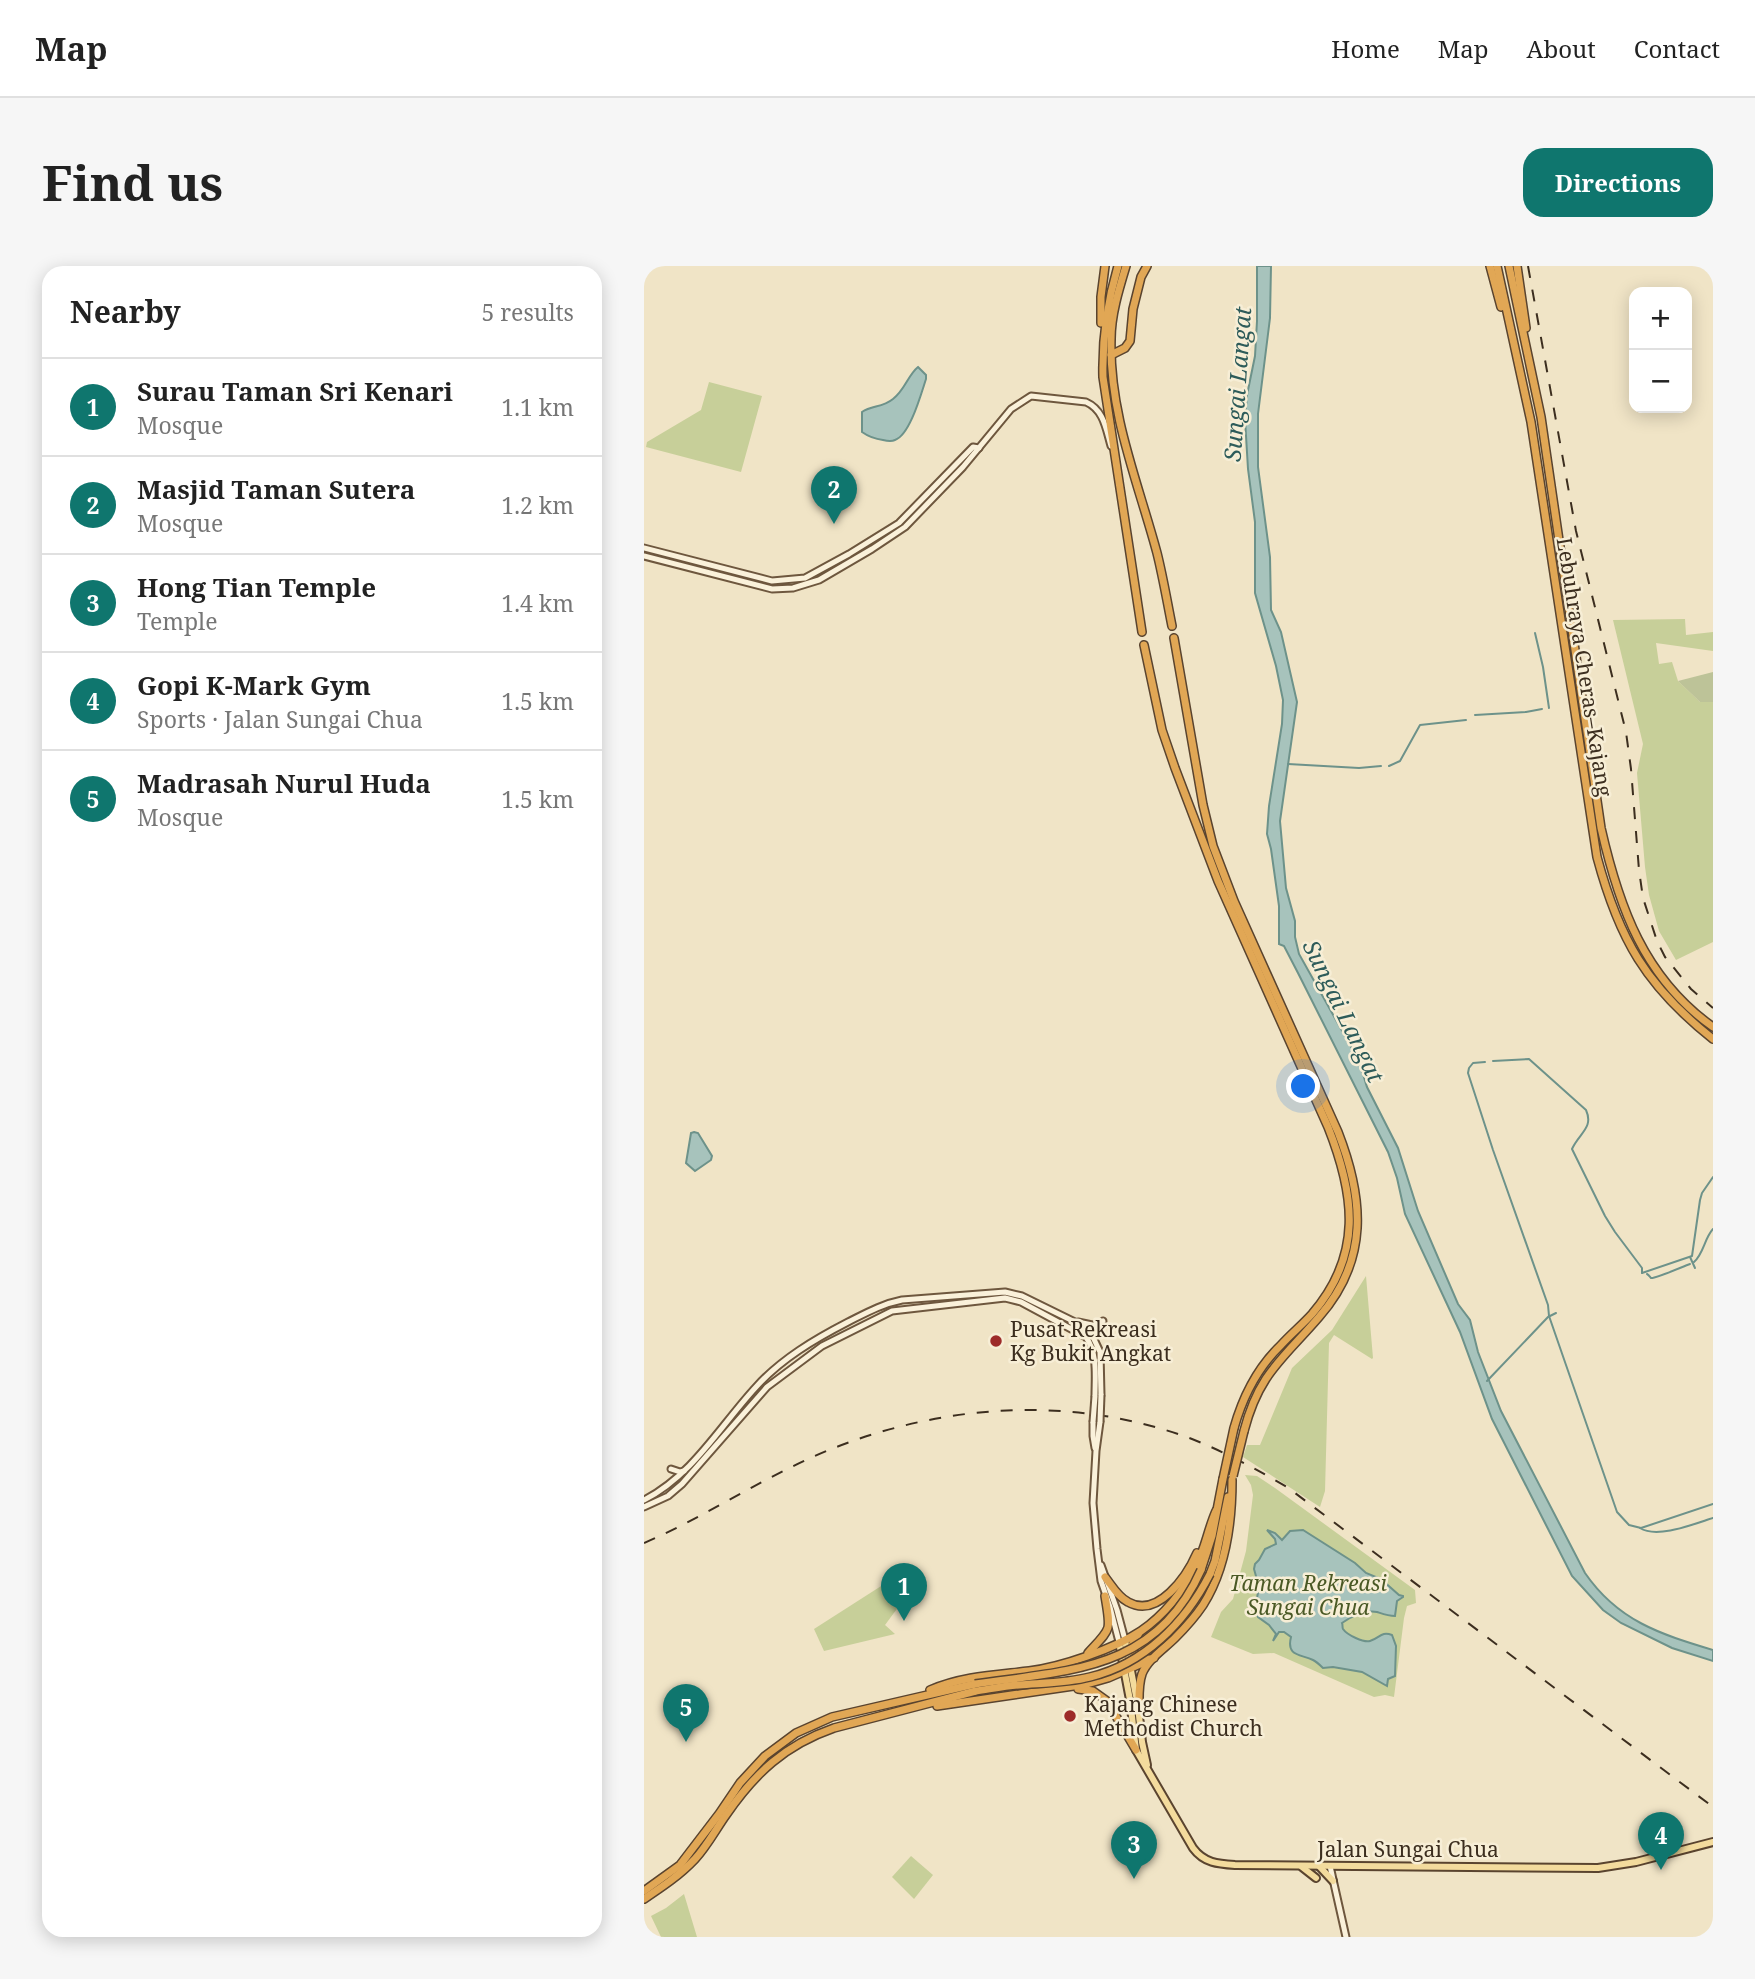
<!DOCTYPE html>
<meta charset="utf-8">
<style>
:root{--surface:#fff;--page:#f6f6f6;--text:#222;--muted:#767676;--line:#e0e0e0;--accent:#0f766e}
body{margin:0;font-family:"Noto Serif",serif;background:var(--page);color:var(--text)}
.controls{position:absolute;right:21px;top:21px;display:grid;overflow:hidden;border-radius:14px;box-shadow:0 4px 18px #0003}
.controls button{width:63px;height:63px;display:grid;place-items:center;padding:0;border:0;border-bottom:2px solid var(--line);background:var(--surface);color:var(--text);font:35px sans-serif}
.you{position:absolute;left:660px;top:821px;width:24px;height:24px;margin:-18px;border:5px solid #fff;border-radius:50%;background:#1a73e8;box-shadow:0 0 0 10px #1a73e833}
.badge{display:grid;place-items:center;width:46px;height:46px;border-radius:50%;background:var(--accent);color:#fff;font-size:23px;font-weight:700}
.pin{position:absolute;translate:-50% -58px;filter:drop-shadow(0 2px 4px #0008)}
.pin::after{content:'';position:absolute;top:37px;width:24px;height:21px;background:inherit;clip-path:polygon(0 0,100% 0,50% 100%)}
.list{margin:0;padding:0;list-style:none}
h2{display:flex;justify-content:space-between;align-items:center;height:91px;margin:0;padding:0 28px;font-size:30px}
h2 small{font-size:23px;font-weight:400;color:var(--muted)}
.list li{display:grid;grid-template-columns:46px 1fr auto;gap:21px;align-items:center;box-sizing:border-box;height:98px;padding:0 28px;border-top:2px solid var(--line)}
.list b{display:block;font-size:26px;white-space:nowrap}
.list p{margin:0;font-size:23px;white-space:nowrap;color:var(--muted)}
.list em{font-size:23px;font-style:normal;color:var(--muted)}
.map{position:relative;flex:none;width:1069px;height:1671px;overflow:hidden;border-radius:21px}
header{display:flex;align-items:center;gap:42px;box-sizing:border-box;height:98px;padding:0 35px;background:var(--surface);border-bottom:2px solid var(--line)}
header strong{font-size:33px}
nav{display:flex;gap:38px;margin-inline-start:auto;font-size:24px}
.intro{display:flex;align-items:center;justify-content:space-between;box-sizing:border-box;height:168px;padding:0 42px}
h1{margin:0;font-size:49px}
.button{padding:18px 32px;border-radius:21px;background:var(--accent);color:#fff;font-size:24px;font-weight:700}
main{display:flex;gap:42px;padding:0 42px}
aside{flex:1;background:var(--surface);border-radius:21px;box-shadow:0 4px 18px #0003}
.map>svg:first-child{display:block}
.green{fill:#c7cf99}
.cemetery{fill:#bdc398}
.water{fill:#a7c3bc;stroke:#6d928a;stroke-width:2}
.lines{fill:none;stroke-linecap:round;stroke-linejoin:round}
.stream{stroke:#6d928a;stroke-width:2}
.secondary-casing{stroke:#6e573e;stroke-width:9}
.primary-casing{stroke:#5a442f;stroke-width:10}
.highway-casing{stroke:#5a442f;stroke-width:10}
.secondary{stroke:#faf1da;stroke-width:5}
.primary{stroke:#f3db9d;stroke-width:6}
.highway{stroke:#e1a755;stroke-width:7}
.rail{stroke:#3c2e1f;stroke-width:2;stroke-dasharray:12 12;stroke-linecap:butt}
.secondary-bridge-casing{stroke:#6e573e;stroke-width:9;stroke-linecap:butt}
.highway-bridge-casing{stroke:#5a442f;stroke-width:10;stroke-linecap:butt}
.secondary-bridge{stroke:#faf1da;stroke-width:5}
.highway-bridge{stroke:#e1a755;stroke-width:7}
.poi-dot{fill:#9d2b29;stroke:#f7eed6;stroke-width:2.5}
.labels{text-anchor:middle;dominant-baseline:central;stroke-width:5;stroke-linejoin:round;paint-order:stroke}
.street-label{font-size:21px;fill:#3c2e1f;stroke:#f7eed6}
.poi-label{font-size:21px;fill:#3c2e1f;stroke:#f7eed6;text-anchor:start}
.park-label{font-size:21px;font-style:italic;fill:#4a5925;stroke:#f7eed6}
.water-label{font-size:23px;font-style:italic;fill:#2e5c5a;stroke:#f7eed6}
</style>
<header>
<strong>Map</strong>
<nav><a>Home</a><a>Map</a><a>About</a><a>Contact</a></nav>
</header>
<div class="intro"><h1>Find us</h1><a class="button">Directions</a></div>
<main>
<aside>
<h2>Nearby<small>5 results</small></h2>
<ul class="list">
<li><span class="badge">1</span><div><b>Surau Taman Sri Kenari</b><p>Mosque</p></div><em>1.1 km</em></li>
<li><span class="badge">2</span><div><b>Masjid Taman Sutera</b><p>Mosque</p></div><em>1.2 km</em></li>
<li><span class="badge">3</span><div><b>Hong Tian Temple</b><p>Temple</p></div><em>1.4 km</em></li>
<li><span class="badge">4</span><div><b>Gopi K-Mark Gym</b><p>Sports · Jalan Sungai Chua</p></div><em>1.5 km</em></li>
<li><span class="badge">5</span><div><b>Madrasah Nurul Huda</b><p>Mosque</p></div><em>1.5 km</em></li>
</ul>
</aside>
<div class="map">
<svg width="1069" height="1671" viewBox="0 0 1069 1671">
<rect width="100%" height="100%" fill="#f0e4c6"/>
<g class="green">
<path d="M65,116L118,130L97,206L2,181L3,176L57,144Z"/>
<path d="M1041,353L1042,369L1069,366V385L1012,377L1015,398L1028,396L1034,415L1056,436H1069V676L1032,694L1015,665L1005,629L1001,601L993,507L999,478L969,354Z"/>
<path d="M722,1010L729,1092L728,1093L690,1069L685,1077L681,1225L676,1241L599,1191L603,1179H616L648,1102L688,1064Z"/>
<path d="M601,1209L613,1210L631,1222L771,1324L772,1337L763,1340L760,1352L750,1431L741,1429L730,1431L630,1387L609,1388L567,1371L577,1346L589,1333L602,1285L609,1229L607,1219Z"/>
<path d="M245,1315L258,1336L241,1359L251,1368L180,1385L170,1363Z"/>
<path d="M267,1590L289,1609L270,1633L248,1611Z"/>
<path d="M40,1628L53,1671H17L7,1650L22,1642Z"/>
</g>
<path class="cemetery" d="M1069,406V436H1056L1034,415Z"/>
<g class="water">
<path d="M613,0H627L626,52L614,148V201L626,291L627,344L637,366L653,436L636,555L642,622L651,655V671L655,688L715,795L723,821L754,882L774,945L814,1038L826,1054L834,1086L857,1145L941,1307C974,1355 1016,1368 1069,1384V1395L1028,1382L977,1357L959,1344L928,1310L848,1153L816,1066L761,948L753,912L744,886L654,707L640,680L635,678V640L627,583L623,568L625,540L638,458L639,434L632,400L611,327V256L604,203L601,153L603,129L611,90L613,55Z"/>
<path d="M274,101L282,109V113C277,128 266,169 251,174C247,176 243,175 239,174C231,173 225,171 218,166V146C228,139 238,142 249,133C261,124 264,109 274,101Z"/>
<path d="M50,866L54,867L68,890L67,894L51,905L42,897L47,867Z"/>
<path d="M623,1264L631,1267L638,1274L646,1265L659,1264L711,1297L722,1307L737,1313L755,1329L759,1330V1331L753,1335L751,1350C744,1350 739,1348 733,1346C721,1344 708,1350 698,1357C699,1359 698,1361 699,1363C703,1369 720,1377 726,1375C736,1372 737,1365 748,1369L752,1380L751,1410L744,1413L743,1420L718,1406L689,1401L679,1402C676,1399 673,1396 669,1394C657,1388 642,1391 647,1371L640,1366H635L629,1375L632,1368L625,1359L614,1351L611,1343L615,1321L610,1303L611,1298L615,1294L621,1283L632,1278L631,1273Z"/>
</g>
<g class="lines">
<g class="stream">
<path d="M891,367L899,401L905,442"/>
<path d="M831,449L882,446L898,443"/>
<path d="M644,498L715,502L737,500"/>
<path d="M745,500L756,495L776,459L822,454"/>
<path d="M849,795L885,793L942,844C950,862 935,867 928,883L961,950L971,966L998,1002V1007"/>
<path d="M841,796L829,797L825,802L824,807L849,884L904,1039L905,1050L973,1246L985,1259L997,1262L1069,1238"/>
<path d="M1046,991L1051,1002"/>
<path d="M1050,996C1060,987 1060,973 1069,963"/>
<path d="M998,1007L1048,990L1056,934L1058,927L1069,911"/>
<path d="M1003,1008C1005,1009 1006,1011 1007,1012C1011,1013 1040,1000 1046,998"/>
<path d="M843,1115L904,1051L912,1047"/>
<path d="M996,1262C1013,1273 1050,1258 1069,1252"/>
</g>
<g class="secondary-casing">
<g id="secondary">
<path d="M0,282L128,315L161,312L205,288L255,257L329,181L335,182"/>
<path d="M0,290L128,323L149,322L175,314L228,283L261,261L319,201L367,143L387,130L442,136C460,144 462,163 467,180"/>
<path d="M434,1056L453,1060L459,1055"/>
<path d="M449,1156V1170L451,1182"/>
<path d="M456,1156L452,1185L449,1237L453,1283L457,1315L466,1341L475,1376"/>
<path d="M27,1203L36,1206L40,1205"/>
<path d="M0,1234C49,1209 76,1160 112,1121C137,1093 171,1073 204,1056C222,1047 238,1038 258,1034L361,1026L378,1030L431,1056L448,1069L456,1086L457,1129"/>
<path d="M0,1241L24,1230L38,1218L123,1121L178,1080L248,1045L361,1032L377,1036L442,1071C454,1089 451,1109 451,1130"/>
<path d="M457,1299L473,1344L481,1374"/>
<path d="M686,1600L702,1671"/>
</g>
</g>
<g class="primary-casing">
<g id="primary">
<path d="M481,1374L492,1430"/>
<path d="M475,1376L486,1434L492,1484L549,1582C560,1597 574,1598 591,1599L954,1602L992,1596L1069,1576"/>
<path d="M494,1441L498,1476L503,1499"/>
<path d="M675,1600L689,1615"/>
<path d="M658,1601L672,1612"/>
</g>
</g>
<g class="highway-casing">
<g id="highway">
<path d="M474,0C463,37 458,72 459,111L498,366"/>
<path d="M482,0C475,23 467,49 467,73C465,148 494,216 513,287C519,311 523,335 528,360"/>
<path d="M846,0L857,41"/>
<path d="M853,0L887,156L953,591C975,673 1002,720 1069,773"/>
<path d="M865,0L897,151L957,562C975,641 1000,712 1069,761"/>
<path d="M873,0L882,62"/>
<path d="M457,57V31L461,0"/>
<path d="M467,89L481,82L486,75L489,43L497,11L503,0"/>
<path d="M530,372L559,539L569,580L590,635L694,866C720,933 725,994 675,1051C639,1093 615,1107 600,1165"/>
<path d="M500,379L518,464L531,502L574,615L684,861C711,929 719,989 668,1048C658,1059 647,1068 637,1079C613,1102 599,1130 590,1162"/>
<path d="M557,1304L568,1270L579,1213"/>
<path d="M566,1308L571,1295L584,1231"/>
<path d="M461,1311C468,1320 474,1331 484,1336C514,1353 543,1310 553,1287"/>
<path d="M495,1367L488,1379L490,1387L497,1393H506"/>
<path d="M444,1387C468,1361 467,1366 461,1330"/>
<path d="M434,1423L449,1425L463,1435L492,1484"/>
<path d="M286,1424C319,1410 351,1409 385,1405C417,1401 470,1383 497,1365C519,1350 540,1325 552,1300C561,1283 564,1263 572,1245"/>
<path d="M293,1440L443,1418L464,1412L510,1392"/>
<path d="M495,1445C495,1433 494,1419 498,1408C504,1393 520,1383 531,1372C541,1362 551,1351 559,1339C582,1303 588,1256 588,1214"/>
<path d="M0,1625L36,1599L75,1548L96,1517L121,1490L152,1467L188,1451L331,1418"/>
<path d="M0,1633C18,1621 36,1609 51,1593C63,1580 72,1563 82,1549C111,1507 141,1479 190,1462L332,1425"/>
</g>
</g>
<use href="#secondary" class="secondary"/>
<use href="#primary" class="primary"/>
<use href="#highway" class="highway"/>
<g class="rail">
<path d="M884,0L932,265L982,466L987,503L995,604L999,632L1013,675L1021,691L1047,723L1069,742"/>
<path d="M0,1277C63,1250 121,1210 185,1184C301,1137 430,1129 548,1173C581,1186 612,1203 643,1221L1069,1541"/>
</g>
<g class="secondary-bridge-casing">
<g id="secondary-bridge">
<path d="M449,1156L451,1130"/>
<path d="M456,1156L457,1129"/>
</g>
</g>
<g class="highway-bridge-casing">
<g id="highway-bridge">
<path d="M589,1210L600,1165"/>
<path d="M579,1213L590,1162"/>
<path d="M331,1418C426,1404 512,1405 557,1304"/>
<path d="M332,1425C346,1423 361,1420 375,1419C399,1417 423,1417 446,1411C500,1398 541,1357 566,1308"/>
</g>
</g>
<use href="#secondary-bridge" class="secondary-bridge"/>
<use href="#highway-bridge" class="highway-bridge"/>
</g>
<g class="poi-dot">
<circle cx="352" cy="1075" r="7"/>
<circle cx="426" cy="1450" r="7"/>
</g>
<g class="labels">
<g class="street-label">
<text transform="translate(941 401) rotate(81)">Lebuhraya Cheras–Kajang</text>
<text x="764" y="1583">Jalan Sungai Chua</text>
</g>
<g class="poi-label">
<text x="366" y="1063">Pusat Rekreasi<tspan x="366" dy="24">Kg Bukit Angkat</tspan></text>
<text x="440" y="1438">Kajang Chinese<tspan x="440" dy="24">Methodist Church</tspan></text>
</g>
<g class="park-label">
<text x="664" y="1317">Taman Rekreasi<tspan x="664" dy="24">Sungai Chua</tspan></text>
</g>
<g class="water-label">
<text transform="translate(593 118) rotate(-86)">Sungai Langat</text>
<text transform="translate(700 745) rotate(64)">Sungai Langat</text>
</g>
</g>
</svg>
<div class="controls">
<button>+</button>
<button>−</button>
</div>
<div class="you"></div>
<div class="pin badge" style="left:260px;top:1355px">1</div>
<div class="pin badge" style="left:190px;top:258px">2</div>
<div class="pin badge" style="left:490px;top:1613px">3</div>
<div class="pin badge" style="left:1017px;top:1604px">4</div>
<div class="pin badge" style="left:42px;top:1476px">5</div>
</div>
</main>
